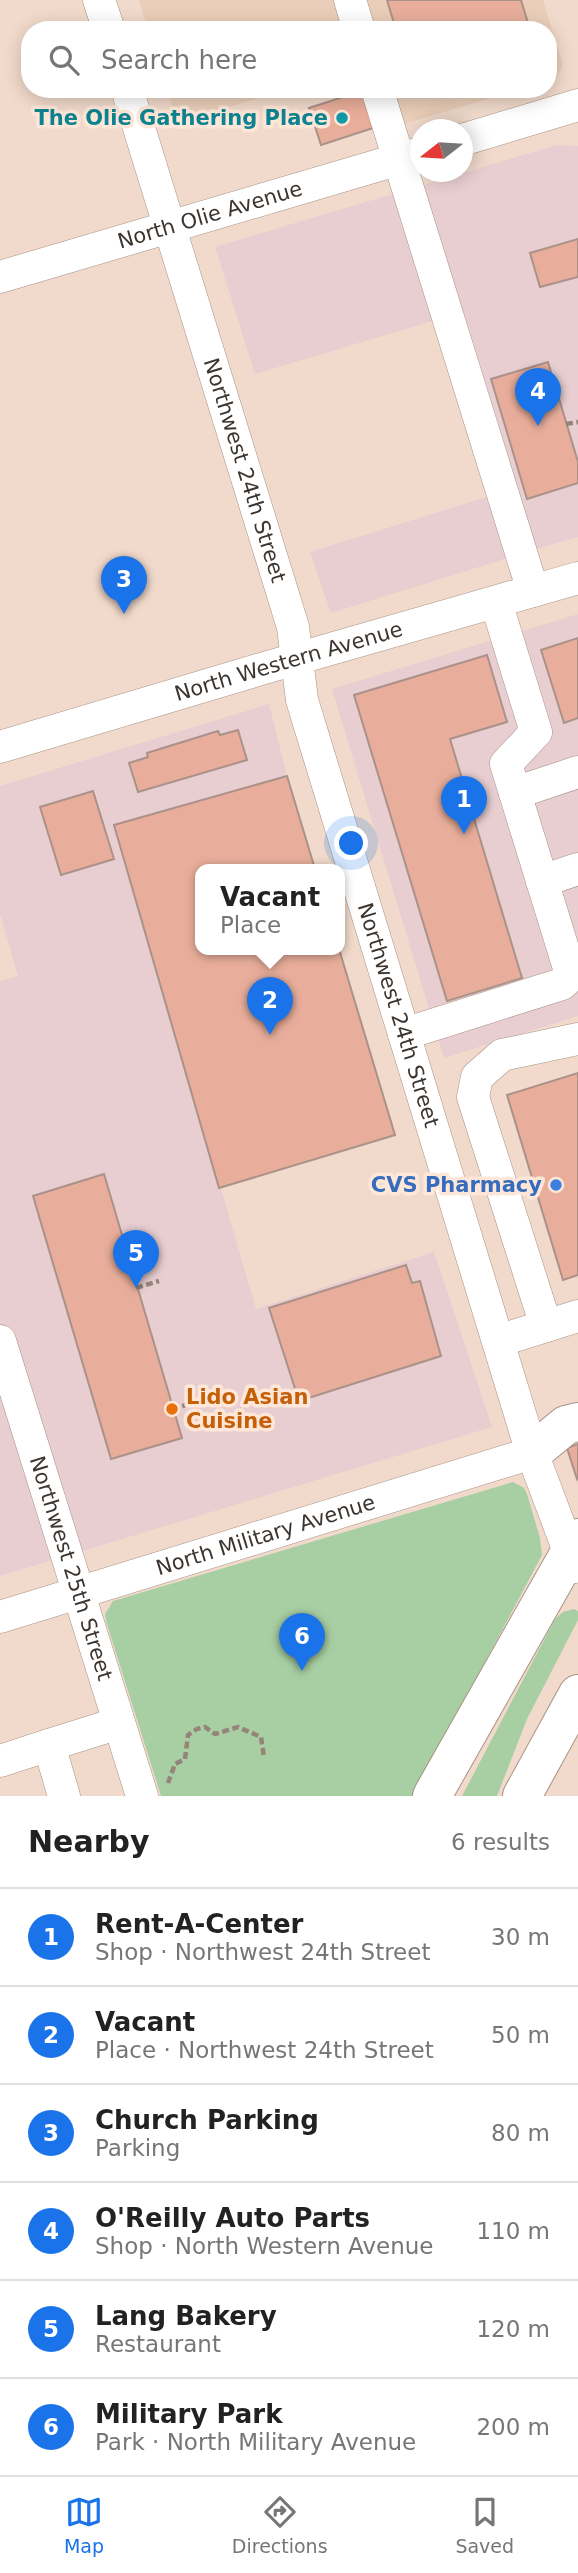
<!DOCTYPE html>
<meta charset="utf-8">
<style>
:root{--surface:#fff;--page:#f2f2f2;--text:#222;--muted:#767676;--line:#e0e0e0;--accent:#1a73e8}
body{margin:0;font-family:"DejaVu Sans",sans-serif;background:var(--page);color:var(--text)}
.compass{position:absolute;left:410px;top:119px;width:63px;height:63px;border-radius:50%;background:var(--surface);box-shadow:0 4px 18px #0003;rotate:253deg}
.you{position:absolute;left:352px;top:844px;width:24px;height:24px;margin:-18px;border:5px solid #fff;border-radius:50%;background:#1a73e8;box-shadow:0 0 0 10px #1a73e833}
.badge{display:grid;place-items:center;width:46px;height:46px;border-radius:50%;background:var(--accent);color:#fff;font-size:23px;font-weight:700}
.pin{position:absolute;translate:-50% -58px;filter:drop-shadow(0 2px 4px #0008)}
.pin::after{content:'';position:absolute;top:37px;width:24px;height:21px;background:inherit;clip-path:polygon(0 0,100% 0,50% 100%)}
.popup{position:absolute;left:195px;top:864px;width:150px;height:91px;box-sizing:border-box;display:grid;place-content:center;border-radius:14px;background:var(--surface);filter:drop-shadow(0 2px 5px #0005);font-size:23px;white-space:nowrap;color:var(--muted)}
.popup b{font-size:26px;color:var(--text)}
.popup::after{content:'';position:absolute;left:50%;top:100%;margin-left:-14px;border:14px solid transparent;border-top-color:var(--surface)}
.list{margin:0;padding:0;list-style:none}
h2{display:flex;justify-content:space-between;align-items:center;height:91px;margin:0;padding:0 28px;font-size:30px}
h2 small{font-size:23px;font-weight:400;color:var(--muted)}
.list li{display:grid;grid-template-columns:46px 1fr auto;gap:21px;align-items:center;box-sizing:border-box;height:98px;padding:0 28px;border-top:2px solid var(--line)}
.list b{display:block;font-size:26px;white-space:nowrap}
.list p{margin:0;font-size:23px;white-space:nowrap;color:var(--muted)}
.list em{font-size:23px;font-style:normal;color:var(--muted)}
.icon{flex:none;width:38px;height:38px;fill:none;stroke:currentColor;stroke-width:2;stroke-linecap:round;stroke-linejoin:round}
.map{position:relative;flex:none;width:578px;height:1796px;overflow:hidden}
.search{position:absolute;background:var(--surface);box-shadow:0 4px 18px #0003;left:21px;right:21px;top:21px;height:77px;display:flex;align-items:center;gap:18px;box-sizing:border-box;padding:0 24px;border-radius:28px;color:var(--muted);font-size:26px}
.sheet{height:679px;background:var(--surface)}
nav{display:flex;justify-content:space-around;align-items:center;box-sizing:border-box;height:98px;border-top:2px solid var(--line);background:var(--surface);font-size:19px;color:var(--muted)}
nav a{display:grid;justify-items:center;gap:4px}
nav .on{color:var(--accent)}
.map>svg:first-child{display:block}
.commercial{fill:#e8ced0}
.built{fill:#eaceb9}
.green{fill:#a8cfa3}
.building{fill:#e9ae9b;stroke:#aa9189;stroke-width:2}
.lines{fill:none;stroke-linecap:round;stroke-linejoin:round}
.minor-casing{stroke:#a79284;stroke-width:33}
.major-casing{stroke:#a79284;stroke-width:40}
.path{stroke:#94847a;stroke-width:4.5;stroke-dasharray:7 3.5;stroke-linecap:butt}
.minor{stroke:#fff;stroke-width:32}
.major{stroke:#fff;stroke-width:38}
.culture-dot{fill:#0f9aa8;stroke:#fee7d8;stroke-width:2.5}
.shop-dot{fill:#3f7fe0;stroke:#fee7d8;stroke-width:2.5}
.food-dot{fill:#e8710a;stroke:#fee7d8;stroke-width:2.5}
.labels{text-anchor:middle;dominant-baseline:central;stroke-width:7;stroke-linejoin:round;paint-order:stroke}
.culture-label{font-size:21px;font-weight:bold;fill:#0d838f;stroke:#fee7d8;text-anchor:end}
.street-label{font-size:21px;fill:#3c342e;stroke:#fee7d8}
.shop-label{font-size:21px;font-weight:bold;fill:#366cbe;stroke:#fee7d8;text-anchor:end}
.food-label{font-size:21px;font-weight:bold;fill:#c56008;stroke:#fee7d8;text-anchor:start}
</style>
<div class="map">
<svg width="578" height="1796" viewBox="0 0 578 1796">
<rect width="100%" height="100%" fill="#f1dacb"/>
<g class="commercial">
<path d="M557,145L578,146V537L536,549L465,315L436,320L255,374L215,247Z"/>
<path d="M490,496L508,558L331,613L310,552Z"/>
<path d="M578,614V1016L444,1058L332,689Z"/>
<path d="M269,704L287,776L115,825L256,1309L434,1252L492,1427L0,1576V981L18,976L0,914V786Z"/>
</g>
<g class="built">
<path d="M139,0H543L563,65L556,79L548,81V30H148Z"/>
<path d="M167,89H289L177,123Z"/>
<path d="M388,89H521L404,124L396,115Z"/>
</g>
<g class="green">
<path d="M513,1482L524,1488L527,1494L540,1538L542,1555L414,1796H161L106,1621L105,1614L113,1601Z"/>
<path d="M574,1609L578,1611V1620L527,1719L497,1796H462L555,1619L563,1612Z"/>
</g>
<g class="building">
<path d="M387,0H521L530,30H396Z"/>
<path d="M365,90L376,127L321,145L309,108Z"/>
<path d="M578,239V277L540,287L530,253Z"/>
<path d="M548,362L578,462V483L527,499L491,379Z"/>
<path d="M578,638V718L564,723L541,650Z"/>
<path d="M487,655L507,722L450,739L522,978L447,1001L354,695Z"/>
<path d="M238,730L247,760L138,792L129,763L148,757L147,753L218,731L220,735Z"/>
<path d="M287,776L315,869H200V949H339L395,1135L219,1188L114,825Z"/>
<path d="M93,791L114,859L61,875L40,807Z"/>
<path d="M578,1073V1275L563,1280L507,1095Z"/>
<path d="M104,1174L182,1438L111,1459L33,1196Z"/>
<path d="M406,1265L412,1283L420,1281L441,1356L299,1401L269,1308Z"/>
<path d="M578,1444V1477L577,1479L567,1448Z"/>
</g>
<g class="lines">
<g class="minor-casing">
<g id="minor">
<path d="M99,0L109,30"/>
<path d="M350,0L359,30"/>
<path id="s1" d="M127,89L293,627L302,700L532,1453L575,1567"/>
<path d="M377,89L533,591"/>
<path d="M462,140L578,105"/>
<path id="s2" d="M0,277L420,153"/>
<path id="s3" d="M0,747L261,669L578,578"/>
<path d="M515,793L578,772"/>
<path d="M542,881L578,869"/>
<path d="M404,1034L562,984L568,978L569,968L506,764L536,732L496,602"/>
<path d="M546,1326L473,1097L477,1077L502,1055L578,1039"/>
<path id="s4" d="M0,1341L142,1796"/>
<path d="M498,1341L578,1316"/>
<path id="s5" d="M0,1617L532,1453"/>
<path d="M0,1761L49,1745"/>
<path d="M64,1796L49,1745L119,1723"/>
</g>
</g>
<g class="major-casing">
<g id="major">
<path d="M532,1453L566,1425L578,1422"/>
<path d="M432,1796L578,1538"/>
<path d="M522,1796L578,1694"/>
</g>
</g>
<g class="path">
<path d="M566,424L578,422"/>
<path d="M136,1288L159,1281"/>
<path d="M172,1409L196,1402"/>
<path d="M168,1783L175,1764L185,1759L188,1735L197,1729L205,1727L215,1734L238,1727L261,1737L264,1757"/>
</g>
<use href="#minor" class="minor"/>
<use href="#major" class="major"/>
</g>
<circle class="culture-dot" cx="342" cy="118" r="7"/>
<circle class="shop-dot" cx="556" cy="1185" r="7"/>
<circle class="food-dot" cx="172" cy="1409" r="7"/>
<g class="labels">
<g class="culture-label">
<text x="328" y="118">The Olie Gathering Place</text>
</g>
<g class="street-label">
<text stroke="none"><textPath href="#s2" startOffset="219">North Olie Avenue</textPath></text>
<text stroke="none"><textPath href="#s1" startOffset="399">Northwest 24th Street</textPath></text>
<text stroke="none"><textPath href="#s3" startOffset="301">North Western Avenue</textPath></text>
<text stroke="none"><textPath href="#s1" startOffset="966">Northwest 24th Street</textPath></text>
<text stroke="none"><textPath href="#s5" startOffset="278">North Military Avenue</textPath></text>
<text stroke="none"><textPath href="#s4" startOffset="238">Northwest 25th Street</textPath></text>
</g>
<g class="shop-label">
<text x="542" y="1185">CVS Pharmacy</text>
</g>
<g class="food-label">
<text x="186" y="1397">Lido Asian<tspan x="186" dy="24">Cuisine</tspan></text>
</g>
</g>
</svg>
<svg class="compass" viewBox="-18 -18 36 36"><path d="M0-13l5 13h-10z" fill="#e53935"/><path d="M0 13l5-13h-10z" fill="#767676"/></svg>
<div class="you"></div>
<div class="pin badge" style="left:464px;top:834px">1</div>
<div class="pin badge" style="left:270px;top:1035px">2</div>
<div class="popup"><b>Vacant</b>Place</div>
<div class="pin badge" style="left:124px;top:614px">3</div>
<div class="pin badge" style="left:538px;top:426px">4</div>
<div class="pin badge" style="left:136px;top:1288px">5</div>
<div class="pin badge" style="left:302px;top:1671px">6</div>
<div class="search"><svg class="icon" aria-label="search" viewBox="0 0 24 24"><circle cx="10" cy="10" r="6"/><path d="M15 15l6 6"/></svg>Search here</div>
</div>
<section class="sheet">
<h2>Nearby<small>6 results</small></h2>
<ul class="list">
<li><span class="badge">1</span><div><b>Rent-A-Center</b><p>Shop · Northwest 24th Street</p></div><em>30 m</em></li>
<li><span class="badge">2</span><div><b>Vacant</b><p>Place · Northwest 24th Street</p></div><em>50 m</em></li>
<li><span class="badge">3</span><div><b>Church Parking</b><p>Parking</p></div><em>80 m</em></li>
<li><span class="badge">4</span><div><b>O'Reilly Auto Parts</b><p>Shop · North Western Avenue</p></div><em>110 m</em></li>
<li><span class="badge">5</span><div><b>Lang Bakery</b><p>Restaurant</p></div><em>120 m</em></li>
<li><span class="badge">6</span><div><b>Military Park</b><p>Park · North Military Avenue</p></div><em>200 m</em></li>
</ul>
</section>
<nav>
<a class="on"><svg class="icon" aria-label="map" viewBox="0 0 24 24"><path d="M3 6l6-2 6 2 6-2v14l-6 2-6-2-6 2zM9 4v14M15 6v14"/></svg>Map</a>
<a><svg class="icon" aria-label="directions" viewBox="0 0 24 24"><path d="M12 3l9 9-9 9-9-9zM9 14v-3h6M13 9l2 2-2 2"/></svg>Directions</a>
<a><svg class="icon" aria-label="saved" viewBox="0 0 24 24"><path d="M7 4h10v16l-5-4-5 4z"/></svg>Saved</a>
</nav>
